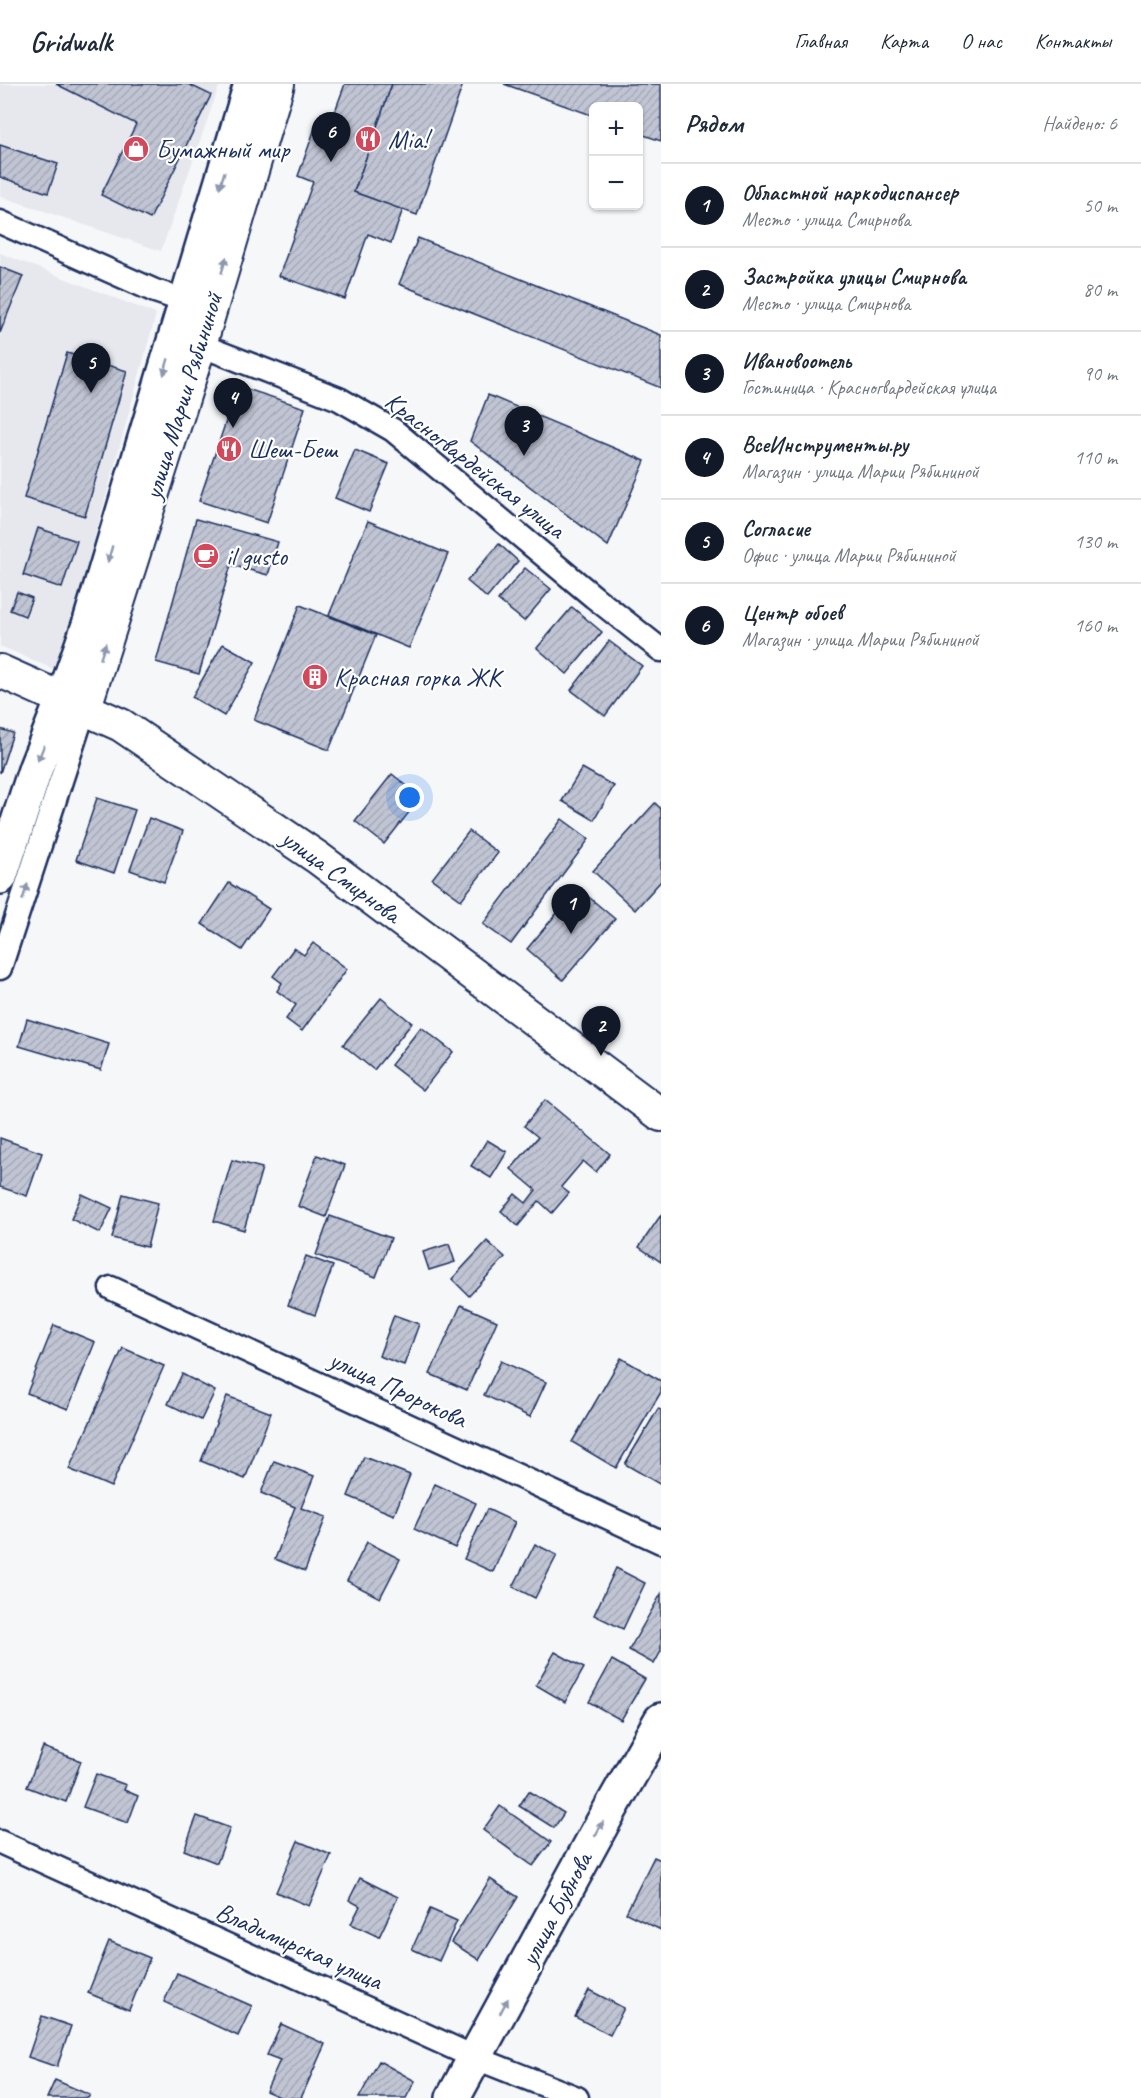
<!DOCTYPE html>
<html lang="ru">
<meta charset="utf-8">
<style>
:root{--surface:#fff;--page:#f2f2f3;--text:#1f2937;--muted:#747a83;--line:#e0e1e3;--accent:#111827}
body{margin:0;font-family:Caveat,sans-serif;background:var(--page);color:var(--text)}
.controls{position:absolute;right:18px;top:18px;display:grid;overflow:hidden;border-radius:9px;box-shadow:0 2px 4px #0004}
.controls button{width:54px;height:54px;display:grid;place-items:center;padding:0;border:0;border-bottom:2px solid var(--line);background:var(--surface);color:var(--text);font:30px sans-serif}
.you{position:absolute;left:410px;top:714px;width:21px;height:21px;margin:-15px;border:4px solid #fff;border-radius:50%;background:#1a73e8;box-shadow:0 0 0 9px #1a73e833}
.badge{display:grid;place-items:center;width:39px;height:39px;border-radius:50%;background:var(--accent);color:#fff;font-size:20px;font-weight:700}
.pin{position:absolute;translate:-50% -50px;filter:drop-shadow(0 2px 3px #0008)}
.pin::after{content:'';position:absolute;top:32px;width:21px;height:18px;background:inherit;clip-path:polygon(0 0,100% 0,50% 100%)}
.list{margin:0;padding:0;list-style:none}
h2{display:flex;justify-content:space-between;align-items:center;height:78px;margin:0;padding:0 24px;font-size:26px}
h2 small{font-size:20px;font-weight:400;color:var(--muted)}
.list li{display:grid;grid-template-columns:39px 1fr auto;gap:18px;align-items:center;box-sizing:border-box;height:84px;padding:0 24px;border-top:2px solid var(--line)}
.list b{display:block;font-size:22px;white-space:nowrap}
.list p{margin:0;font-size:20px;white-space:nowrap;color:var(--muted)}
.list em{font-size:20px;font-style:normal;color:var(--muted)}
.map{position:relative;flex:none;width:661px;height:2014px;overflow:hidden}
header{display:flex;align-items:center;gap:36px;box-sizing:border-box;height:84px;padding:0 30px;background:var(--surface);border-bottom:2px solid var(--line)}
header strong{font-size:28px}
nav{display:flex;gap:33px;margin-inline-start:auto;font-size:21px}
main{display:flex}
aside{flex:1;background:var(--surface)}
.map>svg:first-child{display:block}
.built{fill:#e6e8ee}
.building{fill:url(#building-hatch);stroke:#1b2f5e;stroke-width:1.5}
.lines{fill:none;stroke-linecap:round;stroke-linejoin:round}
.street-casing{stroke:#1b2f5e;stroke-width:27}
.secondary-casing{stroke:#1b2f5e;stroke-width:36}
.highway-casing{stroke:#1b2f5e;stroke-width:38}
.street{stroke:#fff;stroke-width:22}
.secondary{stroke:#fff;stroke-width:32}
.highway{stroke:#fff;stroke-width:33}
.oneway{fill:#8d97ae}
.labels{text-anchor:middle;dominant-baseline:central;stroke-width:4.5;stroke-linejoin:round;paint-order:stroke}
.poi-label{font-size:26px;fill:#1b2f5e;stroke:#fff;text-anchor:start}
.street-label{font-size:26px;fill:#1b2f5e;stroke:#fff}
</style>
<header>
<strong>Gridwalk</strong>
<nav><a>Главная</a><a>Карта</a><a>О нас</a><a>Контакты</a></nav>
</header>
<main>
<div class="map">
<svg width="661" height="2014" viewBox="0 0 661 2014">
<defs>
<pattern id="building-hatch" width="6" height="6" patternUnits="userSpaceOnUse" patternTransform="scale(1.5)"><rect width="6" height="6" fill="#c0c4d3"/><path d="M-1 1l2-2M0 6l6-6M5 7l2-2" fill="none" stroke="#a4a9b8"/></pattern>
</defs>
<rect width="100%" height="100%" fill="#f6f7f9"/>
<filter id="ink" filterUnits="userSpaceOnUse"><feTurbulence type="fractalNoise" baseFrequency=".0167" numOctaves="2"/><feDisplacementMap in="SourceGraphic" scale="12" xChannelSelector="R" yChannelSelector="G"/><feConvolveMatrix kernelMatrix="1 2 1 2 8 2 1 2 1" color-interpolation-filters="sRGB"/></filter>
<g filter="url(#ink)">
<g class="built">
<path d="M0,0H220L161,167L0,112Z"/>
<path d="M0,169L156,230L58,587L0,562Z"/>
</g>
<g class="building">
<path d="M56,0H188L211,11L150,135L101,111L136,40Z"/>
<path d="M345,0H392L354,108L403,125L391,159L368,150L345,215L279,192L313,98L298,92L319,33L331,38Z"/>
<path d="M392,0H463L417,131L354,108Z"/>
<path d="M504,0H657L661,1V57L638,49V22H594V32Z"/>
<path d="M0,61L58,80L48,109L0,93Z"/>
<path d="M418,154L661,251V304L399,200Z"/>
<path d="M0,183L23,192L0,249Z"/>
<path d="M67,269L127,287L85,432L24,414Z"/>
<path d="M238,302L305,324L267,439L199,417Z"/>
<path d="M488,311L645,377L608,462L470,357Z"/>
<path d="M355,366L389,380L369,428L335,414Z"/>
<path d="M196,435L278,458L268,491L231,481L199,590L156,578Z"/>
<path d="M368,437L448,470L409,564L329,531Z"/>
<path d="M38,444L77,457L62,504L23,491Z"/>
<path d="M499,460L518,477L487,514L467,497Z"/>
<path d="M525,484L551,505L524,537L498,516Z"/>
<path d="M17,508L32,514L25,532L10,526Z"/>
<path d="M300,521L376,551L329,666L254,636Z"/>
<path d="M572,523L602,548L567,590L537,564Z"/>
<path d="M609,557L642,582L605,632L571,606Z"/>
<path d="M223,560L255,578L224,632L192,613Z"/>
<path d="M0,645L13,649L0,689Z"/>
<path d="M582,684L614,702L594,736L562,717Z"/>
<path d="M392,690L421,713L384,760L355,737Z"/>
<path d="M97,714L135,726L114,789L76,776Z"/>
<path d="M655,719L661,725V797L635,826L593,787Z"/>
<path d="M149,734L183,747L164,798L130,786Z"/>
<path d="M562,735L589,755L511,860L483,840Z"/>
<path d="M469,747L498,769L461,816L432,795Z"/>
<path d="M229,799L269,825L242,866L202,840Z"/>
<path d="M578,804L615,835L563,896L527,865Z"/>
<path d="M313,859L347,885L302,947L286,935L296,921L277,907L282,899L273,892L294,864L304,871Z"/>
<path d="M381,914L412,939L374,986L343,961Z"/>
<path d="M27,935L109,960L101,986L19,962Z"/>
<path d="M421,943L453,968L423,1006L391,981Z"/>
<path d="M545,1016L610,1070L596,1088L583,1077L561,1103L569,1109L552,1129L539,1117L518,1142L501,1127L515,1110L526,1119L536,1106L511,1085L538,1053L524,1042Z"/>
<path d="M0,1054L42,1069L27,1112L0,1103Z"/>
<path d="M487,1056L507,1068L491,1094L471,1082Z"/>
<path d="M317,1071L345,1081L326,1133L298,1122Z"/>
<path d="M232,1076L262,1084L244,1146L214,1137Z"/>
<path d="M82,1110L112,1124L100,1149L71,1135Z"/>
<path d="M123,1110L158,1119L147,1163L112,1154Z"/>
<path d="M661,1131V1178L639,1163Z"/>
<path d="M330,1132L391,1154L376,1193L316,1171Z"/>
<path d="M487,1157L505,1173L469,1212L452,1195Z"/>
<path d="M449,1160L455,1178L429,1186L423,1168Z"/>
<path d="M306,1172L333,1182L315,1231L288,1221Z"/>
<path d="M461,1221L497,1237L467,1306L430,1290Z"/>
<path d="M394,1231L419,1240L404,1281L379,1272Z"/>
<path d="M54,1241L95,1258L68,1325L27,1309Z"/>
<path d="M123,1264L164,1282L111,1403L69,1385Z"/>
<path d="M621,1274L661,1297V1308L616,1384L572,1358Z"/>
<path d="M501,1277L546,1298L530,1333L484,1311Z"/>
<path d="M182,1290L215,1307L201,1336L168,1320Z"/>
<path d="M227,1312L271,1329L245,1395L201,1377Z"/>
<path d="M658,1325L661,1326V1401L625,1380Z"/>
<path d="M364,1373L410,1391L394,1431L348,1412Z"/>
<path d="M274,1377L314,1392L301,1424L326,1433L305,1487L275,1475L295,1423L261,1409Z"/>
<path d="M435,1400L476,1419L455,1464L414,1445Z"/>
<path d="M487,1425L515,1438L493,1488L464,1475Z"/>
<path d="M367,1458L400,1475L380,1514L347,1497Z"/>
<path d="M535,1460L557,1471L535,1514L513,1503Z"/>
<path d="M616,1484L645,1499L623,1545L594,1531Z"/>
<path d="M661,1510V1567L654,1580L629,1566Z"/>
<path d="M555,1568L584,1584L565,1618L536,1601Z"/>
<path d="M612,1576L645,1595L621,1636L589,1618Z"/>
<path d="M43,1663L81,1677L66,1718L27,1703Z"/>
<path d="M96,1690L126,1701L124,1706L138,1712L128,1739L83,1723Z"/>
<path d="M529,1707L564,1729L554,1744L519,1722Z"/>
<path d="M500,1722L551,1758L533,1782L483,1746Z"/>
<path d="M197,1732L230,1744L217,1779L184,1766Z"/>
<path d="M298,1757L331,1771L309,1822L276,1808Z"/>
<path d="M654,1773L661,1776V1846L626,1829Z"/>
<path d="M360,1794L398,1813L379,1853L351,1840L360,1822L349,1816Z"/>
<path d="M490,1795L518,1813L479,1876L451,1858Z"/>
<path d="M430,1825L457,1837L439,1877L412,1865Z"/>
<path d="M109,1857L150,1874L129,1926L88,1909Z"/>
<path d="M177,1889L252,1922L238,1952L164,1918Z"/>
<path d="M589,1906L624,1924L610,1951L575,1933Z"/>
<path d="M42,1932L71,1942L57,1983L28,1973Z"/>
<path d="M281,1940L325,1960L301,2014H282L266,2007L280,1976L267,1971Z"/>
<path d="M379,1977L415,1997L406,2014H359Z"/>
<path d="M55,1996L90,2011L88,2014H47Z"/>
</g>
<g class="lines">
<g class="street-casing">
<g id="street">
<path d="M0,138L155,207L185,217"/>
<path d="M200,261L339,315L393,346L594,513L661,566"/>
<path d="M0,884L85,623"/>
<path d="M111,1204L661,1458"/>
<path d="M0,1758L476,1974L577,2014"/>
</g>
</g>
<g class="secondary-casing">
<g id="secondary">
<path d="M0,587L121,641L318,774L661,1031"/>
<path d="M85,623L200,261L278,0"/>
</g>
</g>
<g class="highway-casing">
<g id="highway">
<path d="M0,793L36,683L63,615L90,538L251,0"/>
<path d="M453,2014L602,1740L661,1636"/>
</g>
</g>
<use href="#street" class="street"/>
<use href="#secondary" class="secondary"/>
<use href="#highway" class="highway"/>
</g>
<defs><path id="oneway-solid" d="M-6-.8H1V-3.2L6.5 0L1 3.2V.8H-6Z" transform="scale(1.5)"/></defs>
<g class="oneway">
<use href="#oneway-solid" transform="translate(222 96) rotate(107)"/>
<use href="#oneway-solid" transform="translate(224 181) rotate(-73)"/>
<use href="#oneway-solid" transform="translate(166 283) rotate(106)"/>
<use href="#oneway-solid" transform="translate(110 470) rotate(106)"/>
<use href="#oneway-solid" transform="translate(103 567) rotate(-72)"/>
<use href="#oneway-solid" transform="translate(41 669) rotate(112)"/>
<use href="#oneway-solid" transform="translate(25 808) rotate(-72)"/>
<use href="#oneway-solid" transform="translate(599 1745) rotate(-61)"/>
<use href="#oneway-solid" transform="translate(504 1922) rotate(-62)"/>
</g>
</g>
<defs>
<g id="restaurant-disc" transform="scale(1.35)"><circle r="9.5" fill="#d1495b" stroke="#fff"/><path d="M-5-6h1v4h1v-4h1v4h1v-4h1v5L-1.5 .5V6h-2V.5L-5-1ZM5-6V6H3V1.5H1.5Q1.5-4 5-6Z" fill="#fff"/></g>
<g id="shop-disc" transform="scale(1.35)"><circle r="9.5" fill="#d1495b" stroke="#fff"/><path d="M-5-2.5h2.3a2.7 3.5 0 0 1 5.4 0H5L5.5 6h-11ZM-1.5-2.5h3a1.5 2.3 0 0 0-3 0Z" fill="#fff"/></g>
<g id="cafe-disc" transform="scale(1.35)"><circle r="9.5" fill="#d1495b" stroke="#fff"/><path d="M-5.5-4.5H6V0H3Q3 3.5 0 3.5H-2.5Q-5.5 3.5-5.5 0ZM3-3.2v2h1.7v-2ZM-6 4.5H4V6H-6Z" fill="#fff"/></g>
<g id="building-disc" transform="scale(1.35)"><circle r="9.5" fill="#d1495b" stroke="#fff"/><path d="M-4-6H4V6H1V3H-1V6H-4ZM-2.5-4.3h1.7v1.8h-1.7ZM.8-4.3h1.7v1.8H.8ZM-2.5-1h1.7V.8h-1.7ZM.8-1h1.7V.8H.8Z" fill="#fff"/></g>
</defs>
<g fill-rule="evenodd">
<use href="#restaurant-disc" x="368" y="55"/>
<use href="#shop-disc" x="136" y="65"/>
<use href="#restaurant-disc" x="229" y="365"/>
<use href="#cafe-disc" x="206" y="472"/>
<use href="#building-disc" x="315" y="593"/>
</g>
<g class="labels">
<g class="poi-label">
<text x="388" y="55">Mia!</text>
<text x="156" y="65">Бумажный мир</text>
<text x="248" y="365">Шеш-Беш</text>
<text x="226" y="472">il gusto</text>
<text x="334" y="593">Красная горка ЖК</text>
</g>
<g class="street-label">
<text transform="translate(183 312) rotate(-73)">улица Марии Рябининой</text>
<text transform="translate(475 381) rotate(38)">Красногвардейская улица</text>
<text transform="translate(341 792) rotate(36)">улица Смирнова</text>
<text transform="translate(398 1305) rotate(25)">улица Пророкова</text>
<text transform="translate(556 1825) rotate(-62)">улица Бубнова</text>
<text transform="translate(299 1862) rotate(24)">Владимирская улица</text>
</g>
</g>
</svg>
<div class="controls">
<button>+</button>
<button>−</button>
</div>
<div class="you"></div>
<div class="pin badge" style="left:571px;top:850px">1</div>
<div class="pin badge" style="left:601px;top:972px">2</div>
<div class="pin badge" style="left:524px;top:372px">3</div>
<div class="pin badge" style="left:233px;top:344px">4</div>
<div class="pin badge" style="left:91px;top:309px">5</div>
<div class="pin badge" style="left:331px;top:78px">6</div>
</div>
<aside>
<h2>Рядом<small>Найдено: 6</small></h2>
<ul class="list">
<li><span class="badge">1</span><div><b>Областной наркодиспансер</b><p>Место · улица Смирнова</p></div><em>50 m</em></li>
<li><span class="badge">2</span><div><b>Застройка улицы Смирнова</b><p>Место · улица Смирнова</p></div><em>80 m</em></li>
<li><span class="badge">3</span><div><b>Ивановоотель</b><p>Гостиница · Красногвардейская улица</p></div><em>90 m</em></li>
<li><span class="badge">4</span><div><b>ВсеИнструменты.ру</b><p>Магазин · улица Марии Рябининой</p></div><em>110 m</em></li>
<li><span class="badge">5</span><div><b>Согласие</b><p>Офис · улица Марии Рябининой</p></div><em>130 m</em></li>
<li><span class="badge">6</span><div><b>Центр обоев</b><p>Магазин · улица Марии Рябининой</p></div><em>160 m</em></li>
</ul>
</aside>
</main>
